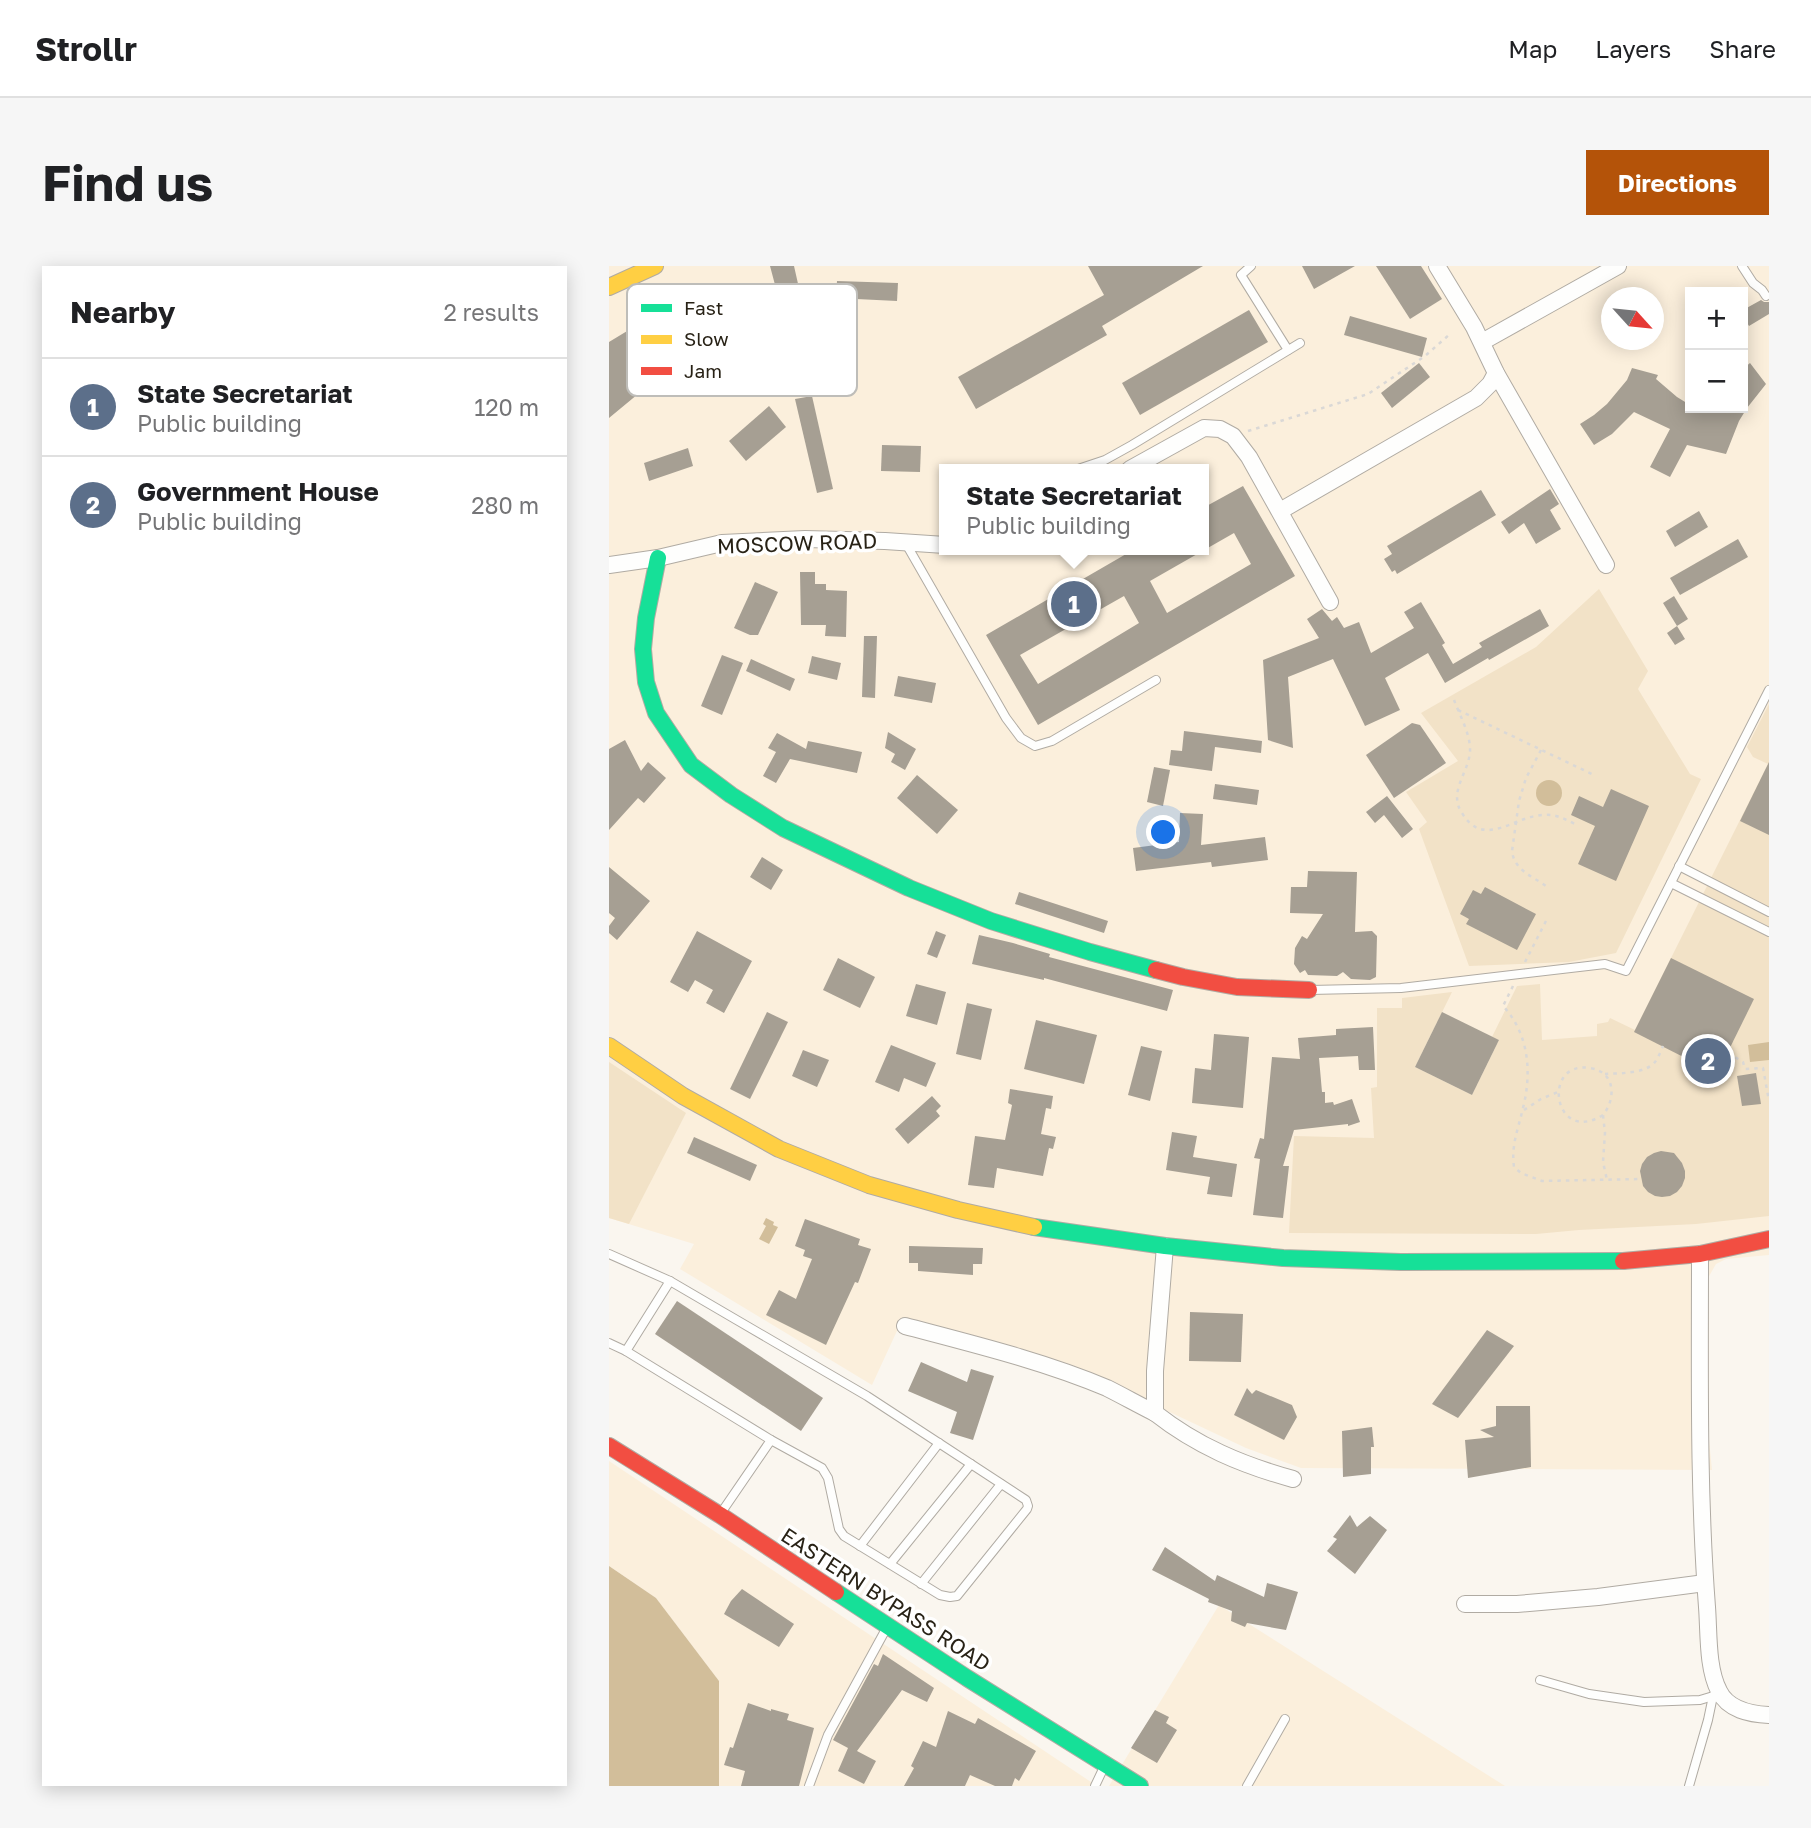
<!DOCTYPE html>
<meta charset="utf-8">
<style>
:root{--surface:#fff;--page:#f6f6f6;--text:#202124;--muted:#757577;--line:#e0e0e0;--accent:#b45309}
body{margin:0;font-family:"Golos Text",sans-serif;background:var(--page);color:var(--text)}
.controls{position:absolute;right:21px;top:21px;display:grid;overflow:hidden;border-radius:0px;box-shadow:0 4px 18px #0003}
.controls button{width:63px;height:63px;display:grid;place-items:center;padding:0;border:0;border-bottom:2px solid var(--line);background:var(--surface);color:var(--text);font:35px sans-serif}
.compass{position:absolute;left:992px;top:21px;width:63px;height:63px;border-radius:50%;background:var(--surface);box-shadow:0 4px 18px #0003;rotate:117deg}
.you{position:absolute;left:555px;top:567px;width:24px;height:24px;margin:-18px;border:5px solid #fff;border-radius:50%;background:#1a73e8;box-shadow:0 0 0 10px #1a73e833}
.badge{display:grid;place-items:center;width:46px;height:46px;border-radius:50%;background:var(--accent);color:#fff;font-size:23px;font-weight:700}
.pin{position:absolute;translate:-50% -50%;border:4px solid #fff;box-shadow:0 2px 7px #0006}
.popup{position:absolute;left:330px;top:198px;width:270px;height:91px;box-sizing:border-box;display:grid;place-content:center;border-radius:0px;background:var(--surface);filter:drop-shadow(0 2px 5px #0005);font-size:23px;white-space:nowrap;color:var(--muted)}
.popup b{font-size:26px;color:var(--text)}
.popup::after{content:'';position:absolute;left:50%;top:100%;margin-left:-14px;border:14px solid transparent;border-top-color:var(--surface)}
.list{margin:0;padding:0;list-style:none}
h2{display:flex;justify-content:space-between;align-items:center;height:91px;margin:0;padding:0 28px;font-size:30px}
h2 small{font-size:23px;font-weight:400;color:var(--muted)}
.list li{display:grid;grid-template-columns:46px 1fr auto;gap:21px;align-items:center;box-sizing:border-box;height:98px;padding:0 28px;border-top:2px solid var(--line)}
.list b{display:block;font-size:26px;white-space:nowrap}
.list p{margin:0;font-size:23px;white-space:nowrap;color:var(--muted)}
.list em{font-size:23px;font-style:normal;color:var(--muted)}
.map{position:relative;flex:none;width:1160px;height:1520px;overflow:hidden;border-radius:0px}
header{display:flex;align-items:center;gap:42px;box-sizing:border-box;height:98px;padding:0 35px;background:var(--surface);border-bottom:2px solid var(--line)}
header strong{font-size:33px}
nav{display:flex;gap:38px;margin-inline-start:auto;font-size:24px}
.intro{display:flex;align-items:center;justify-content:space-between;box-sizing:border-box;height:168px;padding:0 42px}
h1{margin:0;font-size:49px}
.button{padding:18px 32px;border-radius:0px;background:var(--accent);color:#fff;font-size:24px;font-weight:700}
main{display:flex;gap:42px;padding:0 42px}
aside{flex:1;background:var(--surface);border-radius:0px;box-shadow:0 4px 18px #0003}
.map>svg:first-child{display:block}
.built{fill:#fbefdc;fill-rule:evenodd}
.green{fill:#f2e2c7}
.water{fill:#d2be9a}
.building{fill:#a69f93;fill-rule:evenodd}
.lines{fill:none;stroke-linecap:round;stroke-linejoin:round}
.lane-casing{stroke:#b0aba3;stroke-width:10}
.street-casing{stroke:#b0aba3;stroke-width:18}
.fast-casing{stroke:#b0aba3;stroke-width:18}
.slow-casing{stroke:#b0aba3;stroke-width:18}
.jam-casing{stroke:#b0aba3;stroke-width:18}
.path{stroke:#dad8d6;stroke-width:2.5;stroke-dasharray:3.5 5;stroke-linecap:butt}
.lane{stroke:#fefefd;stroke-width:8}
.street{stroke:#fefefd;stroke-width:16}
.fast{stroke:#16e098;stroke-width:16}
.slow{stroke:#ffcf43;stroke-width:16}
.jam{stroke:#f24e42;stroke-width:16}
.labels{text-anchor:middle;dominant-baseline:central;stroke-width:7;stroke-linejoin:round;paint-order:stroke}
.street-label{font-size:21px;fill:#282216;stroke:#fff}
.key{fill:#fff;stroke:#bebdb9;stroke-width:2}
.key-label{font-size:19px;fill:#282216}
</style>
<header>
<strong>Strollr</strong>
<nav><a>Map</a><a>Layers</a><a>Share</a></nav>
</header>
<div class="intro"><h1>Find us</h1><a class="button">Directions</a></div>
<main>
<aside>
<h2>Nearby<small>2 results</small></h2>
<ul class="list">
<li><span class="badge" style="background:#5c6f8a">1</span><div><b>State Secretariat</b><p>Public building</p></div><em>120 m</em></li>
<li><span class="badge" style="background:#5c6f8a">2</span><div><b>Government House</b><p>Public building</p></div><em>280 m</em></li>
</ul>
</aside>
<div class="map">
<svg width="1160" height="1520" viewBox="0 0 1160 1520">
<rect width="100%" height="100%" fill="#faf6ef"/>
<g class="built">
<path d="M0,0H1160V989L1117,993L1107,998L1099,1012L1100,1174L1103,1204L692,1202L637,1182L482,1109L293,1054L263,1119L71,1003L85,978L0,952ZM1081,26H1134V142H1081ZM1002,32H1044V74H1002ZM336,203H594V284H336Z"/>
<path d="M0,1195L488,1520H110V1415L47,1332L0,1300Z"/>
<path d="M610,1339L896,1520H500Z"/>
</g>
<g class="green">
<path d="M990,323L1039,405L1029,423L1081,508L1092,513L1007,687L960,696L860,700L810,563L818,556L797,526L849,495L812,447L927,381Z"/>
<path d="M1160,438V950L1087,958L970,964L927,968L680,967L685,870L765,872L762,822L768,821V742H793V732L843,726L806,801L863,829L890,774L883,771L908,720L931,718L933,774L988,770V758L999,756L1001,752L1026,764L1159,498L1144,491L1138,481Z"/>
<path d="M0,796L77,847L20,958L0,952Z"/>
</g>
<g class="water">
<circle cx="940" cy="527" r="13"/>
<path d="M1160,776V794L1141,796L1139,779Z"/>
<path d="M157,952L165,956L164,959L169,961L160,978L150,973L157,960L154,958Z"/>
<path d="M0,1300L47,1332L110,1415V1520H0Z"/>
</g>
<g class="building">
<path d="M161,0H185L197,53L209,93L187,99L185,90L136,101L135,100L102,107L103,113L78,120L64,66L97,56L96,51L124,45L123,41L169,30Z"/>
<path d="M479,0H594L493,60L498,69L367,143L349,111L495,29Z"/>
<path d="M693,0H746L705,23Z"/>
<path d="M767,0H812L833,33L801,53Z"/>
<path d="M228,15L289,17L288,35L227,32Z"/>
<path d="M1152,34L1155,36H1160V48L1140,60L1134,50V44Z"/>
<path d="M640,44L659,76L531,149L513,117Z"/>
<path d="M741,50L818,72L813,91L735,69Z"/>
<path d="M33,56L59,100L23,122L29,128L0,152V76Z"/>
<path d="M810,97L821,111L783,142L772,127Z"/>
<path d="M1141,97L1157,118L1138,142L1130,155L1117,188L1078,179L1061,211L1041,201L1061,163L1025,146L1003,168L985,179L971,158L985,149L998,138L1018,114L1023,102L1049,109L1047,113L1068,131L1081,139V142L1102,147L1105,142H1134V103Z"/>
<path d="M203,130L224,223L208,227L186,133Z"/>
<path d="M160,140L177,161L137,195L120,175Z"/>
<path d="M273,179L312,180L311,206L272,205Z"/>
<path d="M79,182L84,200L40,215L35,197Z"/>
<path d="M634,220L686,310L429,459L377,369L524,284H594V242ZM625,267L642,298L558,347L541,315ZM515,330L530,357L429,418L411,389Z"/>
<path d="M941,223L950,238L941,244L952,263L927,278L915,257L900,268L892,256Z"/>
<path d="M872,224L887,249L788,308L786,304L783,306L775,293L783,288L778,280Z"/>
<path d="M1090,245L1099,261L1066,281L1057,265Z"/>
<path d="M1129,273L1139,291L1071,329L1061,312Z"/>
<path d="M191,306H206V318H217V324L238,325L237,371L216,370L217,359H192Z"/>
<path d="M146,316L169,326L149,369H141L125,362Z"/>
<path d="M1065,330L1079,353L1068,360L1054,337Z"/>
<path d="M812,336L836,377L833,379L844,398L873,381L870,377L931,343L940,360L880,394L879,392L836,417L819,387L776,412L791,444L756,460L724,393L679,411L684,482L659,474L654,394L710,372L698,353L713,343L723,355L728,351L735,362L750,356L762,387L805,362L795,346Z"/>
<path d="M1068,360L1076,373L1066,379L1058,367Z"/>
<path d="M255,370H268L266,432L253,431Z"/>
<path d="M113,389L134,397L113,449L92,440Z"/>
<path d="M203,390L232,397L228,414L199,407Z"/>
<path d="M142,393L186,413L181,425L137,405Z"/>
<path d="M289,410L327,417L323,437L285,430Z"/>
<path d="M803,457L811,459L837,497L785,532L757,489Z"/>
<path d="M575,465L653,475L652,487L606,481L603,505L560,499L562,484L573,485Z"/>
<path d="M279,466L307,483L296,504L282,496L286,488L276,482Z"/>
<path d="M168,467L197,483L199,475L253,486L248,507L181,493L167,517L154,510L167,486L159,482Z"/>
<path d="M16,474L32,505L39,496L57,512L35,537L29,532L0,564V483Z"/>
<path d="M1160,496V569L1131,555Z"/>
<path d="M545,501L561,504L554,540L538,536Z"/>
<path d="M308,509L349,544L328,568L288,532Z"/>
<path d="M606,518L650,524L648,539L604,533Z"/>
<path d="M1002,523L1040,540L1007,615L969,598L986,560L962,549L970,530L994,541Z"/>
<path d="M778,530L804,563L793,572L775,549L766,557L757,546Z"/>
<path d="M571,547L594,548L592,579L656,571L659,594L603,601L602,596L527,605L524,582L570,576Z"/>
<path d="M153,591L174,604L162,624L141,611Z"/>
<path d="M0,601L41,635L8,674L0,667V660L6,652L0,647Z"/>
<path d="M699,605L748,606L746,666L763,665L768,670L767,711L761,714L742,713L734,706L728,710L699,709L696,704L691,707L685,698L686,682L693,670L698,673L714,648L681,647L682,621H698Z"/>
<path d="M876,621L927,648L908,684L857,658L860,653L851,648L864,624L872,628Z"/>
<path d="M410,626L499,655L495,667L406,638Z"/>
<path d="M88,665L143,695L115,747L97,737L104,724L86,714L79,726L61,716Z"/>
<path d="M327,665L337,669L328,692L318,688Z"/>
<path d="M370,669L404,677L441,688L440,691L564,724L558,745L435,712V714L363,698Z"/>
<path d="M229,692L266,711L251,742L214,724Z"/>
<path d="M1062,692L1145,733L1108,808L1025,766Z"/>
<path d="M307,718L337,726L328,759L297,750Z"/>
<path d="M358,737L383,743L372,794L347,788Z"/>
<path d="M158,746L179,756L141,833L121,823Z"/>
<path d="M833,746L890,774L863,829L806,801Z"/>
<path d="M427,754L488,769L475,818L415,803Z"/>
<path d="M764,761L766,804H750L749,790L710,792L713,826H716V837L724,836L725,839L743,833L751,856L739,860V858L685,864L674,900H680L674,952L644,949L651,893L645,892L651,872L655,873L663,791L691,793L689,772L727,769V763Z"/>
<path d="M605,768L640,771L634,842L583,837L586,802L602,804Z"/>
<path d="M282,779L327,797L317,821L295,812L290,826L266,816Z"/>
<path d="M532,780L553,785L541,835L519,829Z"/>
<path d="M194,784L220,794L208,821L183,810Z"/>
<path d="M1147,807L1152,838L1133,840L1128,810Z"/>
<path d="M401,823L444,830L442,843L437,842L432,868L447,871L444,883L440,882L434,910L388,902L385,922L359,919L366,870L396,874L403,839L399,837Z"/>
<path d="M323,830L332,840L327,845L331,850L299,878L286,863Z"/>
<path d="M563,866L588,870L584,891L628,898L623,931L598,928L601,911L557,904Z"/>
<path d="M85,871L148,899L141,915L78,887Z"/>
<path d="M1052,885L1065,887L1073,897L1076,905V912L1073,920L1068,926L1061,930L1053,931L1046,930L1039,926L1034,920L1031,905L1033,898L1038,891L1045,887Z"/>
<path d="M196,953L251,973L249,979L262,983L249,1017L246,1016L217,1079L157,1049L170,1024L187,1033L203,993L194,990L196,984L186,980Z"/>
<path d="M300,980L374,982L373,998H364V1009L309,1005V997H300Z"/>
<path d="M68,1035L214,1132L192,1165L46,1068Z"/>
<path d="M581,1046L634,1048L632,1096L580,1095Z"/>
<path d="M878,1064L905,1080L849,1152L823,1138Z"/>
<path d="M312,1096L358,1116L362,1103L385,1110L364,1174L341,1167L348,1146L299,1125Z"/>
<path d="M638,1122L643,1128L647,1124L683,1139L688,1151L675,1174L625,1149Z"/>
<path d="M887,1140H921L922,1201L859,1212L856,1174L885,1171L871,1164L887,1160Z"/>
<path d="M763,1161L765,1181H762V1208L734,1211L733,1165Z"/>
<path d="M741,1249L748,1261L761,1250L778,1264L746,1308L718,1285L728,1273L724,1271Z"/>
<path d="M556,1281L606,1315L608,1309L655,1331L658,1317L689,1326L677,1364L638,1357L636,1361L622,1355L623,1345L599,1336L600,1333L543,1304Z"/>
<path d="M133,1323L185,1358L170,1381L115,1348L122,1335Z"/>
<path d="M274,1388L325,1422L318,1436L293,1424L248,1485L267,1495L255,1518L229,1505L239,1482L224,1474L265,1398L269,1400Z"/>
<path d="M139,1437L162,1445V1443L180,1448L178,1454L205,1462L190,1520H132L136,1505L115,1499L121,1481L124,1482Z"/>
<path d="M546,1444L560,1451L557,1457L568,1464L548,1497L522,1482Z"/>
<path d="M339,1445L366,1458L369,1452L427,1485L410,1515L406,1512L403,1520H386L361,1509L356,1520H295L305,1502L302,1500L314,1475L327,1481Z"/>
</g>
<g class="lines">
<g class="lane-casing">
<g id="lane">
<path d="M642,0L632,9L679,84"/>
<path d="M1133,0L1144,17L1153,24L1157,30"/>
<path d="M469,203L496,194L523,179L691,77"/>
<path d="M296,276L397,452L412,472L426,480L443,475L547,414"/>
<path d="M1070,600L1160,646"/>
<path d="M1062,617L1160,666"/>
<path d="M701,724L792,722L996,698L1017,705L1160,424"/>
<path d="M0,988L61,1015L126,1053L258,1130L417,1234L419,1240L418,1243L348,1330L341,1331L331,1329L235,1270L230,1263L219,1212L213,1202L162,1174L17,1085L0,1077"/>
<path d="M17,1085L61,1015"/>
<path d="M112,1247L162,1174"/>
<path d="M251,1280L330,1177"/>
<path d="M281,1298L362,1198"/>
<path d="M312,1318L392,1218"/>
<path d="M931,1414L980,1428L1035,1436L1091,1434L1111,1428"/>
<path d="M200,1520L219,1469L277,1363"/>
<path d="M486,1520L495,1501"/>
<path d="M638,1520L676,1453"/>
<path d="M1080,1520L1099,1454L1104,1430"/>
</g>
</g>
<g class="street-casing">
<g id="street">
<path d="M828,0L865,61L887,107L997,299"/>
<path d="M873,76L1009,0"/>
<path d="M521,203L595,162L611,163L624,170L640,191L721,336"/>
<path d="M671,245L867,132L881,118L887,107"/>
<path d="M0,299L49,292L113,277L196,273L276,275L336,279"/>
<path d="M556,980L546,1105V1147C588,1180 633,1199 684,1213"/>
<path d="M1091,988C1091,1105 1089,1223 1098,1341C1100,1367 1098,1402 1110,1425C1119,1444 1141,1448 1160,1449"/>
<path d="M296,1060C364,1078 434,1095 498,1122C514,1130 530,1139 546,1147"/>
<path d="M856,1338H908L989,1331L1096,1317"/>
</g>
</g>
<g class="fast-casing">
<g id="fast">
<path d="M49,292L37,352L34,383L37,416L47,447L82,499L122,529L174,562L300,622L382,655L481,686L547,704"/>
<path d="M425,961L556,980L674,992L792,996L1014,995"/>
<path d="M227,1326L358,1412L531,1520"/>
</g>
</g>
<g class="slow-casing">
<g id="slow">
<path d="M0,21L46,0"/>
<path d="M0,780L74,830L170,883L260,919L349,944L425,961"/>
</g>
</g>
<g class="jam-casing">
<g id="jam">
<path d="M547,704L574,711L628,721L700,724"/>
<path d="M1014,995L1091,988L1160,973"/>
<path d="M0,1180L111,1249L227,1326"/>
</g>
</g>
<g class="path">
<path d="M639,165L759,128L816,90L841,68"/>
<path d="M845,434C851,450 862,469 861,486C859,508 839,526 853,547C875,584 906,549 935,549C947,548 956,553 966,558"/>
<path d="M849,444L987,510"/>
<path d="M932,484L917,512L910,535L903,585C905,604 923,610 937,620"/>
<path d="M916,696L938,653"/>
<path d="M904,720L894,740C920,768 923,806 914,842C909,864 902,879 905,901L912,907L933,915L1031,913"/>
<path d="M1119,787L1134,796L1136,803L1154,802L1160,835"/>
<path d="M996,808C1011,807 1036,808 1046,796C1049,792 1052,785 1054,780"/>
<path d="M915,844L932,833L949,826"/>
<path d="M994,849C944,880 932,794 981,802C1007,806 1007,833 994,849L996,867L994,896L998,914"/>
</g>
<use href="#lane" class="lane"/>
<use href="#street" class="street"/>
<use href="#fast" class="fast"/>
<use href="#slow" class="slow"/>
<use href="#jam" class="jam"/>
</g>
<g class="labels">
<g class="street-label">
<text transform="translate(188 277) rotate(-2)">MOSCOW ROAD</text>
<text transform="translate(277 1333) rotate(33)">EASTERN BYPASS ROAD</text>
</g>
</g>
<rect x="18" y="18" width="230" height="112" rx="10" class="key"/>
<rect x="32" y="38" width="31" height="8" fill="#16e098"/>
<rect x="32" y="69" width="31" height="9" fill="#ffcf43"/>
<rect x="32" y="101" width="31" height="8" fill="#f24e42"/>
<g class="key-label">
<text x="75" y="49">Fast</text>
<text x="75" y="80">Slow</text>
<text x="75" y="112">Jam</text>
</g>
</svg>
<div class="controls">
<button>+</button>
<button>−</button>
</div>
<svg class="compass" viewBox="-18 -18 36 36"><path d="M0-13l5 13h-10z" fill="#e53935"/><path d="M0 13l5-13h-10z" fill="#757577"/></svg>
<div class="you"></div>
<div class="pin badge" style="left:465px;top:338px;background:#5c6f8a">1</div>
<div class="popup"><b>State Secretariat</b>Public building</div>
<div class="pin badge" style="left:1099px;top:795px;background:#5c6f8a">2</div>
</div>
</main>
